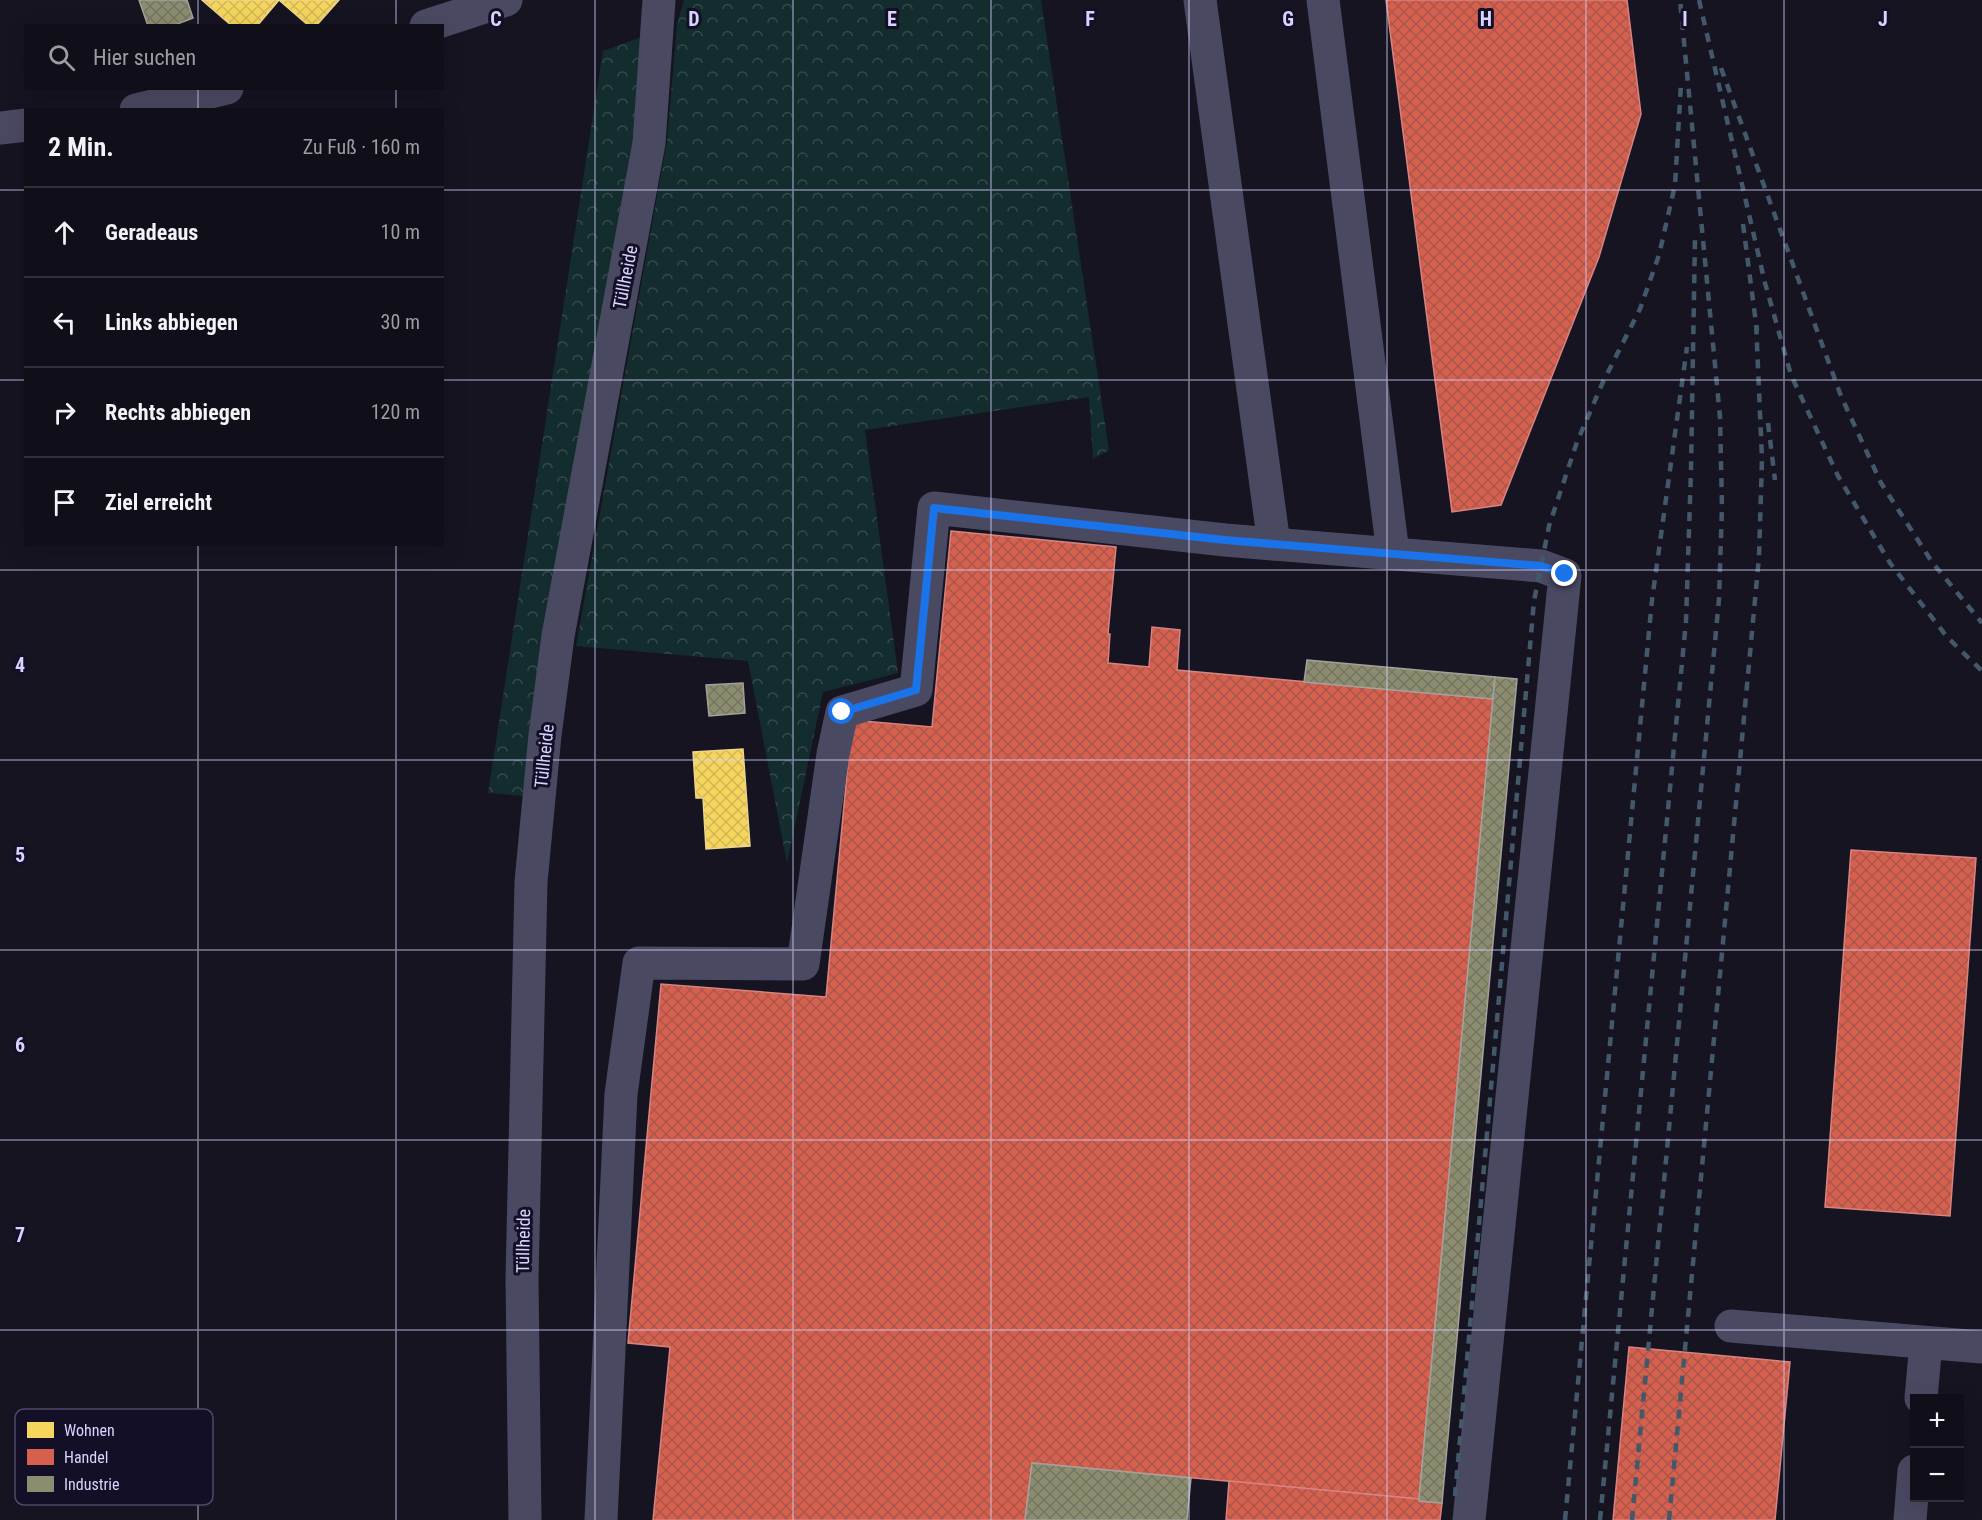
<!DOCTYPE html>
<html lang="de">
<meta charset="utf-8">
<style>
:root{--surface:#100f19;--page:#1e1d26;--text:#f1f3f6;--muted:#9c9ca2;--line:#302f38}
body{margin:0;font-family:"Roboto Condensed",sans-serif;background:var(--page);color:var(--text)}
.controls{position:absolute;right:18px;bottom:18px;display:grid;overflow:hidden;border-radius:0px;box-shadow:0 6px 24px #0002}
.controls button{width:54px;height:54px;display:grid;place-items:center;padding:0;border:0;border-bottom:2px solid var(--line);background:var(--surface);color:var(--text);font:30px sans-serif}
.stop{position:absolute;width:18px;height:18px;margin:-14px;border:4px solid #1a73e8;border-radius:50%;background:#fff}
.stop.end{background:#1a73e8;border-color:#fff;box-shadow:0 2px 6px #0008}
.list{margin:0;padding:0;list-style:none}
h2{display:flex;justify-content:space-between;align-items:center;height:78px;margin:0;padding:0 24px;font-size:26px}
h2 small{font-size:20px;font-weight:400;color:var(--muted)}
.list li{display:grid;grid-template-columns:39px 1fr auto;gap:18px;align-items:center;box-sizing:border-box;height:90px;padding:0 24px;border-top:2px solid var(--line)}
.list b{display:block;font-size:22px;white-space:nowrap}
.list em{font-size:20px;font-style:normal;color:var(--muted)}
.icon{flex:none;width:33px;height:33px;fill:none;stroke:currentColor;stroke-width:2;stroke-linecap:round;stroke-linejoin:round}
.map{position:relative;flex:none;width:1982px;height:1520px;overflow:hidden}
.search{position:absolute;background:var(--surface);box-shadow:0 6px 24px #0002;left:24px;top:24px;width:420px;height:66px;display:flex;align-items:center;gap:15px;box-sizing:border-box;padding:0 21px;border-radius:0px;color:var(--muted);font-size:22px}
.panel{position:absolute;background:var(--surface);box-shadow:0 6px 24px #0002;left:24px;top:108px;width:420px;height:438px;border-radius:0px}
.map>svg:first-child{display:block}
.forest{fill:url(#forest-crowns)}
.homes{fill:url(#homes-cross-hatch);stroke:#edd58d;stroke-width:1.5}
.shops{fill:url(#shops-cross-hatch);stroke:#d78382;stroke-width:1.5}
.industry{fill:url(#industry-cross-hatch);stroke:#a3a29a;stroke-width:1.5}
.lines{fill:none;stroke-linecap:round;stroke-linejoin:round}
.minor{stroke:#4a4962;stroke-width:33}
.rail{stroke:#43596b;stroke-width:4.5;stroke-dasharray:9 8;stroke-linecap:butt}
.route{stroke:#1a73e8;stroke-width:8}
.grid{fill:none;stroke:#d9d4ff;stroke-width:1.5;stroke-opacity:0.55}
.labels{text-anchor:middle;dominant-baseline:central;stroke-width:6;stroke-linejoin:round;paint-order:stroke}
.street-label{font-size:18px;fill:#d9d4ff;stroke:#130f26}
.key{fill:#130f26;stroke:#4e4a67;stroke-width:1.5}
.key-label{font-size:16px;fill:#d9d4ff}
.grid-label{font-size:20px;text-anchor:middle;font-weight:bold;fill:#d9d4ff;stroke:#130f26;stroke-width:6;stroke-linejoin:round;paint-order:stroke}
</style>
<div class="map">
<svg width="1982" height="1520" viewBox="0 0 1982 1520">
<defs>
<pattern id="forest-crowns" width="20" height="18" patternUnits="userSpaceOnUse" patternTransform="scale(1.5)"><rect width="20" height="18" fill="#132c2d"/><path d="M2 6a3 3 0 1 1 6 0M12 15a3 3 0 1 1 6 0" fill="none" stroke="#354a4c"/></pattern>
<pattern id="homes-cross-hatch" width="8" height="8" patternUnits="userSpaceOnUse" patternTransform="scale(1.5)"><rect width="8" height="8" fill="#f6d55c"/><path d="M0 0l8 8M0 8l8-8" fill="none" stroke="#d2b759"/></pattern>
<pattern id="shops-cross-hatch" width="8" height="8" patternUnits="userSpaceOnUse" patternTransform="scale(1.5)"><rect width="8" height="8" fill="#d6604d"/><path d="M0 0l8 8M0 8l8-8" fill="none" stroke="#a9564d"/></pattern>
<pattern id="industry-cross-hatch" width="8" height="8" patternUnits="userSpaceOnUse" patternTransform="scale(1.5)"><rect width="8" height="8" fill="#8c8c6e"/><path d="M0 0l8 8M0 8l8-8" fill="none" stroke="#767564"/></pattern>
</defs>
<rect width="100%" height="100%" fill="#161421"/>
<g class="forest">
<path d="M684,0H1041L1109,450L1093,459L1089,397L865,430L898,673L823,692L787,863L748,661L576,646L667,141L677,25Z"/>
<path d="M642,37L635,143L524,796L488,793L603,51Z"/>
</g>
<g class="homes">
<path d="M202,0H279L257,26H232Z"/>
<path d="M279,0H339L316,26H309Z"/>
<path d="M743,749L750,846L706,849L703,798H696L693,752Z"/>
</g>
<g class="shops">
<path d="M1386,0H1627L1641,114L1599,257L1501,505L1452,512Z"/>
<path d="M951,531L1116,547L1108,634H1110L1108,663L1149,667L1152,627L1180,630L1177,670L1493,699L1419,1499L1032,1463L1025,1520H653L670,1347L628,1343L661,984L826,997L852,720L932,727Z"/>
<path d="M1851,850L1976,858L1950,1216L1825,1207Z"/>
<path d="M1629,1347L1790,1362L1775,1520H1613Z"/>
<path d="M1229,1481L1419,1499V1501L1442,1503L1440,1520H1226Z"/>
</g>
<g class="industry">
<path d="M139,0H187L193,18L172,26H148Z"/>
<path d="M1307,660L1495,677L1493,699L1304,682Z"/>
<path d="M1495,677L1517,679L1442,1503L1419,1501V1499Z"/>
<path d="M743,683L745,713L709,716L706,685Z"/>
<path d="M1032,1463L1191,1478L1187,1520H1025Z"/>
</g>
<g class="lines">
<g class="minor">
<path d="M1200,0L1274,544"/>
<path d="M1323,0L1393,553"/>
<path d="M426,26L506,0"/>
<path d="M136,110L227,88"/>
<path d="M0,128L26,125"/>
<path d="M1731,1326L1982,1347"/>
<path d="M1921,1398L1926,1343"/>
<path d="M525,1520L522,1279L531,882L545,735L558,636L649,143L659,0"/>
<path d="M601,1520L621,1094L639,963L803,964L833,754L842,712L916,690L934,508L1225,540L1541,566L1565,575L1469,1520"/>
<path d="M1910,1520L1914,1471"/>
</g>
<g class="rail">
<path d="M1699,0L1765,283L1791,375L1838,476L1890,563L1947,637L1982,671"/>
<path d="M1721,68L1841,396L1881,483L1932,562L1982,623"/>
<path d="M1743,224L1757,331"/>
<path d="M1768,423L1775,480"/>
<path d="M1455,1496L1534,601L1549,526L1577,442L1603,382L1640,309L1659,255L1675,185L1681,84"/>
<path d="M1565,1520L1652,600L1687,347"/>
<path d="M1600,1520L1686,621L1691,470L1695,237"/>
<path d="M1632,1520L1719,599L1722,507L1720,417L1680,0"/>
<path d="M1669,1520L1759,557L1762,459L1756,322"/>
</g>
</g>
<g class="lines">
<path class="route" d="M842,712L916,690L934,508L1225,540L1541,566L1565,574"/>
</g>
<path class="grid" d="M198,0V26M396,0V26M595,0V1520M793,0V1520M991,0V1520M1189,0V1520M1387,0V1520M1586,0V1520M1784,0V1520M198,88V110M396,88V110M0,190H26M442,190H1982M0,380H26M442,380H1982M198,544V1520M396,544V1520M0,570H1982M0,760H1982M0,950H1982M0,1140H1982M0,1330H1982"/>
<g class="labels">
<g class="street-label">
<text transform="translate(625 277) rotate(-79)">Tüllheide</text>
<text transform="translate(544 756) rotate(-84)">Tüllheide</text>
<text transform="translate(523 1241) rotate(-89)">Tüllheide</text>
</g>
</g>
<rect x="15" y="1409" width="198" height="96" rx="9" class="key"/>
<rect x="27" y="1422" width="27" height="16" fill="#f6d55c"/>
<rect x="27" y="1449" width="27" height="16" fill="#d6604d"/>
<rect x="27" y="1476" width="27" height="16" fill="#8c8c6e"/>
<g class="key-label">
<text x="64" y="1436">Wohnen</text>
<text x="64" y="1463">Handel</text>
<text x="64" y="1490">Industrie</text>
</g>
<g class="grid-label">
<text x="496" y="26">C</text>
<text x="694" y="26">D</text>
<text x="892" y="26">E</text>
<text x="1090" y="26">F</text>
<text x="1288" y="26">G</text>
<text x="1486" y="26">H</text>
<text x="1685" y="26">I</text>
<text x="1883" y="26">J</text>
<text x="20" y="672">4</text>
<text x="20" y="862">5</text>
<text x="20" y="1052">6</text>
<text x="20" y="1242">7</text>
</g>
</svg>
<div class="controls">
<button>+</button>
<button>−</button>
</div>
<div class="stop" style="left:842px;top:712px"></div>
<div class="stop end" style="left:1565px;top:574px"></div>
<div class="search"><svg class="icon" aria-label="search" viewBox="0 0 24 24"><circle cx="10" cy="10" r="6"/><path d="M15 15l6 6"/></svg>Hier suchen</div>
<section class="panel">
<h2>2 Min.<small>Zu Fuß · 160 m</small></h2>
<ul class="list">
<li><svg class="icon" aria-label="ahead" viewBox="0 0 24 24"><path d="M12 20V5M6 11l6-6 6 6"/></svg><div><b>Geradeaus</b></div><em>10 m</em></li>
<li><svg class="icon" aria-label="left" viewBox="0 0 24 24"><path d="M17 20v-9H6M10 6l-5 5 5 5"/></svg><div><b>Links abbiegen</b></div><em>30 m</em></li>
<li><svg class="icon" aria-label="right" viewBox="0 0 24 24"><path d="M7 20v-9h11M14 6l5 5-5 5"/></svg><div><b>Rechts abbiegen</b></div><em>120 m</em></li>
<li><svg class="icon" aria-label="arrive" viewBox="0 0 24 24"><path d="M6 21V4h12l-3 4 3 4H6"/></svg><div><b>Ziel erreicht</b></div></li>
</ul>
</section>
</div>
